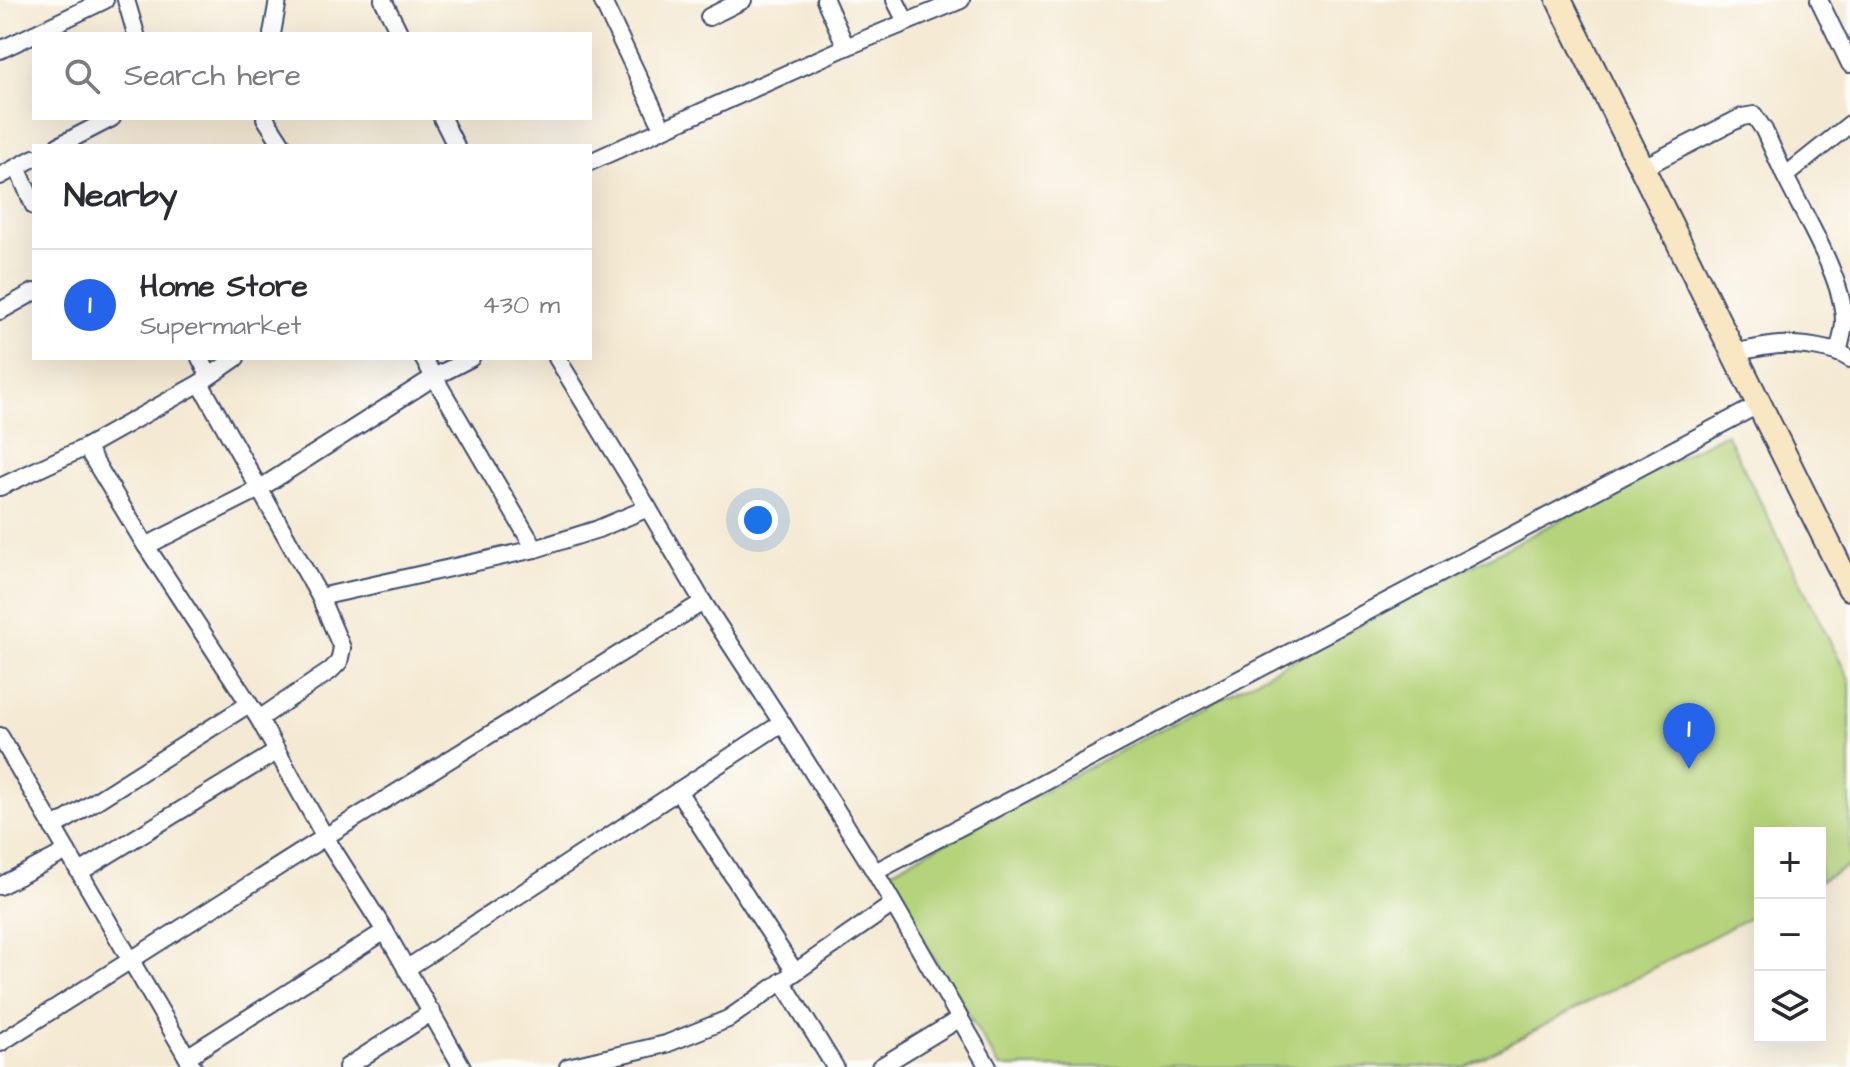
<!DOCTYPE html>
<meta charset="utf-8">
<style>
:root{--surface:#fff;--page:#f7f7f7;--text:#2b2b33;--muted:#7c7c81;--line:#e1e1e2;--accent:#2563eb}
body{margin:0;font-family:"Architects Daughter",sans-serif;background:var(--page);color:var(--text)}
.controls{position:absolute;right:24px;bottom:24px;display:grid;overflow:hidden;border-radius:0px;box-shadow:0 8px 32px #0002}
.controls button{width:72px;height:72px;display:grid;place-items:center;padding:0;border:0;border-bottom:2px solid var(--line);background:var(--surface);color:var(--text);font:40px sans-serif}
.you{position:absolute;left:758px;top:520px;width:28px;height:28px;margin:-20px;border:6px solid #fff;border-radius:50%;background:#1a73e8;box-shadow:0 0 0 12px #1a73e833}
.badge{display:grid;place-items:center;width:52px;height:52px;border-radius:50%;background:var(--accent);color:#fff;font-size:26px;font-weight:700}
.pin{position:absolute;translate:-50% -66px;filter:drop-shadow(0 2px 4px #0008)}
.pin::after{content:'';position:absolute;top:42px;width:28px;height:24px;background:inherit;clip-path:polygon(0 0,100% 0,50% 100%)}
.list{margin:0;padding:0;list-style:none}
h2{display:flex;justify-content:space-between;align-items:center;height:104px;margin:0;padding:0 32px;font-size:34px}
h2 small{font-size:26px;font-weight:400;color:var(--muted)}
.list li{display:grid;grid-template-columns:52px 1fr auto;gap:24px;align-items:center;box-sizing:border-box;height:112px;padding:0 32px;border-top:2px solid var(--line)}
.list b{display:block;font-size:30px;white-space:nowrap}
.list p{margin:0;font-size:26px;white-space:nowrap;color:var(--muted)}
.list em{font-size:26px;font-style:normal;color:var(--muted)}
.icon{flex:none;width:44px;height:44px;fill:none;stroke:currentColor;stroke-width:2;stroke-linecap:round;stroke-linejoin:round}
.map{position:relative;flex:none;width:1850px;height:1067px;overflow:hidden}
.search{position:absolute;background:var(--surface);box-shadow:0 8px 32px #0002;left:32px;top:32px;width:560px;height:88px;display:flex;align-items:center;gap:20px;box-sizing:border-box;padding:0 28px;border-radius:0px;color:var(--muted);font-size:30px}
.panel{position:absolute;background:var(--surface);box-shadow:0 8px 32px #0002;left:32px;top:144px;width:560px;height:216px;border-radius:0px}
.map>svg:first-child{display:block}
.green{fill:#b5d37a;stroke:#68816c;stroke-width:2}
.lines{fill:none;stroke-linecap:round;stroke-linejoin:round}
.street-casing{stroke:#3c4b6f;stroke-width:20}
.secondary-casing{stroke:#3c4b6f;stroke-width:28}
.street{stroke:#fff;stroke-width:16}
.secondary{stroke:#f9e7c3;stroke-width:24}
</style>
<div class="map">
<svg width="1850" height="1067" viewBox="0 0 1850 1067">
<rect width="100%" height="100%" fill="#fdfcf7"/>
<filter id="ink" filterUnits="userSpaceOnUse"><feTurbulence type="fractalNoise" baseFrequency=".0125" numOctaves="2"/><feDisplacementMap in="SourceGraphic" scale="16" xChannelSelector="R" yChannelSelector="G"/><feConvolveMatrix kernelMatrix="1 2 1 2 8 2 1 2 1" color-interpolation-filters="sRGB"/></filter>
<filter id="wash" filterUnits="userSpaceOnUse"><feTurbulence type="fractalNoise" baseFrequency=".006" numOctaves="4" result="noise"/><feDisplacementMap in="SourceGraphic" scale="32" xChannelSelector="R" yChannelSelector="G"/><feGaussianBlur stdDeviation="1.8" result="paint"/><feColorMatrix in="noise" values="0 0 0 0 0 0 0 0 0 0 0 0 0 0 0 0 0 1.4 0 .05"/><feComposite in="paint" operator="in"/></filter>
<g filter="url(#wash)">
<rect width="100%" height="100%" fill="#f4e9d2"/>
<path class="green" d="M1726,433L1850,681V865L1820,881V833H1760V912L1465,1067H1000L883,875Z"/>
</g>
<g filter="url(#ink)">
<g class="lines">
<g class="street-casing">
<g id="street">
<path d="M126,0L136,34"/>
<path d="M383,0L400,34"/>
<path d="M602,0L663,129"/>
<path d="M825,0L846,47"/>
<path d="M895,0L906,22"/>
<path d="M1819,0L1850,64"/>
<path d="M709,17L743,0"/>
<path d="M34,34L105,0"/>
<path d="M272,34L278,0"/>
<path d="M0,50L34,34"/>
<path d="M265,118L283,146"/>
<path d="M442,118L456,146"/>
<path d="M58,146L112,118"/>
<path d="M590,162L846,47L961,0"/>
<path d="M17,167L34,206"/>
<path d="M1642,168L1742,117L1754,115L1764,130L1785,176L1850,124"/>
<path d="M0,176L34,158"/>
<path d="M1785,176C1804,216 1844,279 1844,322C1844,332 1840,343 1838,353"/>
<path d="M0,311L34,292"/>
<path d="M1733,353C1748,350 1764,346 1779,345C1798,344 1836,348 1850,359"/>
<path d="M200,358L209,375"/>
<path d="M423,358L535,549"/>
<path d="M557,358L648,508L703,602L782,723L875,872L988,1067"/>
<path d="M200,383L320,597L342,648L339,662L330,671L259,719"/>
<path d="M86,447L146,546L259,719L325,837L385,931L462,1067"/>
<path d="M0,487L86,447L200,383L236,358"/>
<path d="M146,546L259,489L434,377L471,358"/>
<path d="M320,597L535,549L598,529L648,508"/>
<path d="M0,736L193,1067"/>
<path d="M678,791L795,972"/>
<path d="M53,828L249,704"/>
<path d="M80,872L276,752"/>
<path d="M875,872L1758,405"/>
<path d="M0,886L67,851"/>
<path d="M406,969L782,723"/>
<path d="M782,981L835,1067"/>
<path d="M0,1043L325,837L703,602"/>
<path d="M187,1057L385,931"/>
<path d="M347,1067L432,1012"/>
<path d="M568,1067L666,1044L728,1019L893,904"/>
<path d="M880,1067L959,1019"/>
</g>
</g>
<g class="secondary-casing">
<path id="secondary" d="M1559,0L1850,588"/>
</g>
<use href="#street" class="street"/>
<use href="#secondary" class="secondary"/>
</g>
</g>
</svg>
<div class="controls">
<button>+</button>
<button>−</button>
<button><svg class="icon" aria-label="layers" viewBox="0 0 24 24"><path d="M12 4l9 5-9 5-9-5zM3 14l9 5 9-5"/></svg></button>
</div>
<div class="you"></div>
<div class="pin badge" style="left:1689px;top:769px">1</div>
<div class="search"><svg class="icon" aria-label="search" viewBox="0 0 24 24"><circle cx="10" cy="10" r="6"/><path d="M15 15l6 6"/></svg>Search here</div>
<section class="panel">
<h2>Nearby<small></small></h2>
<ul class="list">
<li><span class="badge">1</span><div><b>Home Store</b><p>Supermarket</p></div><em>430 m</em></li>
</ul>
</section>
</div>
